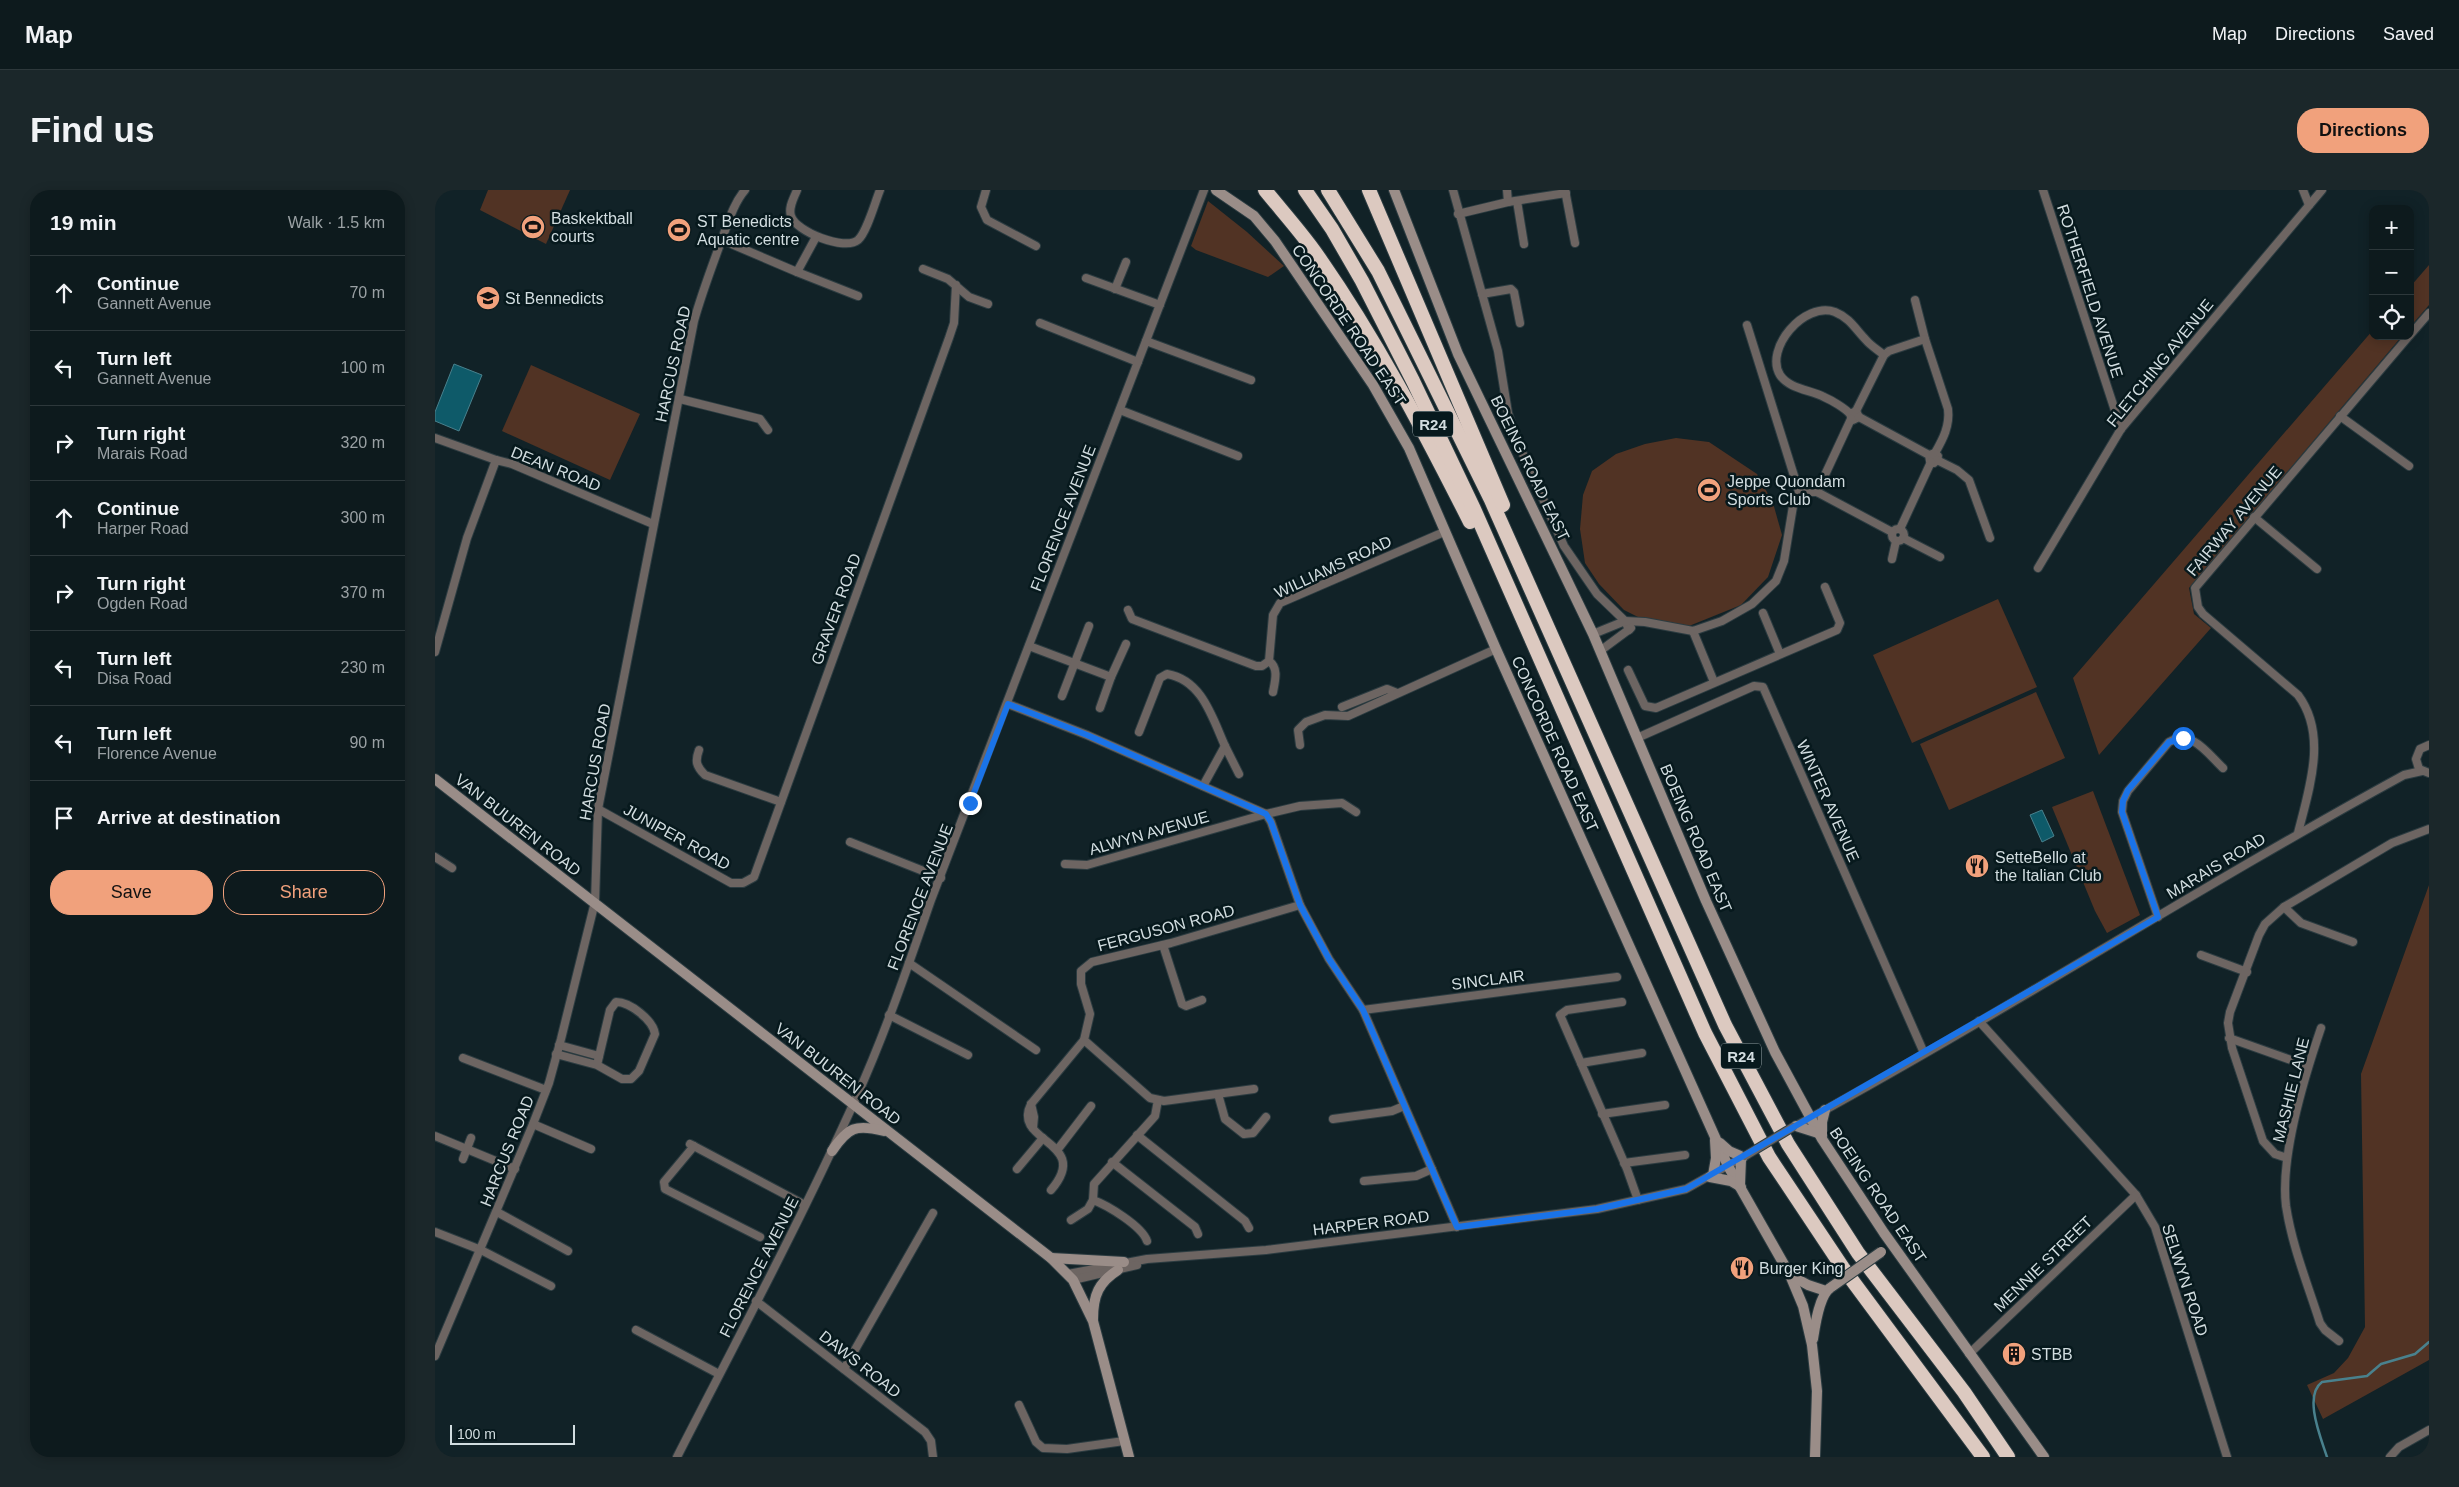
<!DOCTYPE html>
<meta charset="utf-8">
<style>
:root{--surface:#0d1a1d;--page:#1b272a;--text:#f1f3f6;--muted:#9aa1a4;--line:#2d383b;--accent:#f1a17c}
body{margin:0;font-family:Helvetica,sans-serif;background:var(--page);color:var(--text)}
.controls{position:absolute;right:15px;top:15px;display:grid;overflow:hidden;border-radius:10px;box-shadow:0 2px 12px #0003}
.controls button{width:45px;height:45px;display:grid;place-items:center;padding:0;border:0;border-bottom:1px solid var(--line);background:var(--surface);color:var(--text);font:25px sans-serif}
.scale{position:absolute;left:15px;bottom:12px;width:125px;box-sizing:border-box;padding-left:5px;border:2px solid #d2dde0;border-top:0;font-size:14px;line-height:18px;white-space:nowrap;color:#d2dde0;-webkit-text-stroke:4px #07191d;paint-order:stroke}
.stop{position:absolute;width:15px;height:15px;margin:-11px;border:4px solid #1a73e8;border-radius:50%;background:#fff}
.stop.end{background:#1a73e8;border-color:#fff;box-shadow:0 1px 5px #0008}
.list{margin:0;padding:0;list-style:none}
h2{display:flex;justify-content:space-between;align-items:center;height:65px;margin:0;padding:0 20px;font-size:21px}
h2 small{font-size:16px;font-weight:400;color:var(--muted)}
.list li{display:grid;grid-template-columns:32px 1fr auto;gap:15px;align-items:center;box-sizing:border-box;height:75px;padding:0 20px;border-top:1px solid var(--line)}
.list b{display:block;font-size:19px;white-space:nowrap}
.list p{margin:0;font-size:16px;white-space:nowrap;color:var(--muted)}
.list em{font-size:16px;font-style:normal;color:var(--muted)}
.actions{display:flex;gap:10px;padding:15px 20px}
.actions a{flex:1;padding:11px 0;border:1px solid var(--accent);border-radius:20px;text-align:center;font-size:18px;color:var(--accent)}
.actions .main{background:var(--accent);color:#111}
.icon{flex:none;width:28px;height:28px;fill:none;stroke:currentColor;stroke-width:2;stroke-linecap:round;stroke-linejoin:round}
.map{position:relative;flex:none;width:1994px;height:1267px;overflow:hidden;border-radius:20px}
header{display:flex;align-items:center;gap:30px;box-sizing:border-box;height:70px;padding:0 25px;background:var(--surface);border-bottom:1px solid var(--line)}
header strong{font-size:24px}
nav{display:flex;gap:28px;margin-inline-start:auto;font-size:18px}
.intro{display:flex;align-items:center;justify-content:space-between;box-sizing:border-box;height:120px;padding:0 30px}
h1{margin:0;font-size:35px}
.button{padding:12px 22px;border-radius:20px;background:var(--accent);color:#111;font-size:18px;font-weight:700}
main{display:flex;gap:30px;padding:0 30px}
aside{flex:1;background:var(--surface);border-radius:20px;box-shadow:0 2px 12px #0003}
.map>svg:first-child{display:block}
.green{fill:#513324}
.water{fill:#0e5a69;stroke:#49818d}
.lines{fill:none;stroke-linecap:round;stroke-linejoin:round}
.stream{stroke:#49818d;stroke-width:2.5}
.street-casing{stroke:#2c3c41;stroke-width:10}
.secondary-casing{stroke:#2c3c41;stroke-width:12}
.highway-casing{stroke:#2c3c41;stroke-width:16}
.street{stroke:#6d6562;stroke-width:8}
.secondary{stroke:#9a8d88;stroke-width:10}
.highway{stroke:#dcc9c0;stroke-width:14}
.street-bridge-casing{stroke:#2c3c41;stroke-width:10;stroke-linecap:butt}
.secondary-bridge-casing{stroke:#2c3c41;stroke-width:12;stroke-linecap:butt}
.street-bridge{stroke:#6d6562;stroke-width:8}
.secondary-bridge{stroke:#9a8d88;stroke-width:10}
.route{stroke:#1a73e8;stroke-width:6}
.labels{text-anchor:middle;dominant-baseline:central;stroke-width:5;stroke-linejoin:round;paint-order:stroke}
.shield{fill:#07191d;stroke:#95a2a6;stroke-width:1}
.shield-label{font-size:15px;font-weight:bold;fill:#d2dde0}
.poi-label{font-size:16px;fill:#d2dde0;stroke:#07191d;text-anchor:start}
.street-label{font-size:16px;fill:#d2dde0;stroke:#07191d}
</style>
<header>
<strong>Map</strong>
<nav><a>Map</a><a>Directions</a><a>Saved</a></nav>
</header>
<div class="intro"><h1>Find us</h1><a class="button">Directions</a></div>
<main>
<aside>
<h2>19 min<small>Walk · 1.5 km</small></h2>
<ul class="list">
<li><svg class="icon" aria-label="ahead" viewBox="0 0 24 24"><path d="M12 20V5M6 11l6-6 6 6"/></svg><div><b>Continue</b><p>Gannett Avenue</p></div><em>70 m</em></li>
<li><svg class="icon" aria-label="left" viewBox="0 0 24 24"><path d="M17 20v-9H6M10 6l-5 5 5 5"/></svg><div><b>Turn left</b><p>Gannett Avenue</p></div><em>100 m</em></li>
<li><svg class="icon" aria-label="right" viewBox="0 0 24 24"><path d="M7 20v-9h11M14 6l5 5-5 5"/></svg><div><b>Turn right</b><p>Marais Road</p></div><em>320 m</em></li>
<li><svg class="icon" aria-label="ahead" viewBox="0 0 24 24"><path d="M12 20V5M6 11l6-6 6 6"/></svg><div><b>Continue</b><p>Harper Road</p></div><em>300 m</em></li>
<li><svg class="icon" aria-label="right" viewBox="0 0 24 24"><path d="M7 20v-9h11M14 6l5 5-5 5"/></svg><div><b>Turn right</b><p>Ogden Road</p></div><em>370 m</em></li>
<li><svg class="icon" aria-label="left" viewBox="0 0 24 24"><path d="M17 20v-9H6M10 6l-5 5 5 5"/></svg><div><b>Turn left</b><p>Disa Road</p></div><em>230 m</em></li>
<li><svg class="icon" aria-label="left" viewBox="0 0 24 24"><path d="M17 20v-9H6M10 6l-5 5 5 5"/></svg><div><b>Turn left</b><p>Florence Avenue</p></div><em>90 m</em></li>
<li><svg class="icon" aria-label="arrive" viewBox="0 0 24 24"><path d="M6 21V4h12l-3 4 3 4H6"/></svg><div><b>Arrive at destination</b></div></li>
</ul>
<div class="actions"><a class="main">Save</a><a>Share</a></div>
</aside>
<div class="map">
<svg width="1994" height="1267" viewBox="0 0 1994 1267">
<rect width="100%" height="100%" fill="#112227"/>
<g class="green">
<path d="M53,0H135L111,54L45,20Z"/>
<path d="M773,11L812,42L849,76L833,87L761,60L756,56Z"/>
<path d="M1994,75V115L1975,137V97Z"/>
<path d="M1938,140V146H1967L1754,398L1759,424L1776,438L1664,565L1638,488Z"/>
<path d="M96,175L205,224L175,290L67,241Z"/>
<path d="M1241,248L1274,252L1322,284L1338,313L1347,345L1333,387L1306,415L1254,436L1211,431L1189,420L1164,394L1150,373L1145,339L1148,305L1157,281L1181,264L1210,254Z"/>
<path d="M1563,409L1602,497L1477,553L1438,465Z"/>
<path d="M1601,502L1630,568L1514,620L1485,554Z"/>
<path d="M1658,601L1705,725L1672,743L1660,721L1617,617Z"/>
<path d="M1994,695V1170L1888,1229L1872,1195L1899,1183L1913,1168L1930,1137L1926,884Z"/>
</g>
<g class="water">
<path d="M19,174L47,185L24,241L0,231V222Z"/>
<path d="M1607,620L1619,646L1607,652L1595,625Z"/>
</g>
<g class="lines">
<path class="stream" d="M1892,1267C1886,1248 1868,1206 1887,1192L1932,1186L1946,1174L1980,1164L1994,1152"/>
<g class="street-casing">
<g id="street">
<path d="M362,0C359,8 353,17 356,26C361,42 410,61 423,50C432,42 440,12 445,0"/>
<path d="M551,0L546,17L552,30L601,56"/>
<path d="M1018,0L1063,161L1073,223L1083,253L1129,356L1162,404L1190,431L1194,440"/>
<path d="M1072,0L1073,12"/>
<path d="M1130,0L1140,53"/>
<path d="M1608,0L1686,239"/>
<path d="M1868,0L1874,15"/>
<path d="M1082,11L1089,54"/>
<path d="M1023,24L1073,12L1131,3"/>
<path d="M287,50L362,82L381,47"/>
<path d="M488,79L513,89L534,107L553,114"/>
<path d="M362,82L423,106"/>
<path d="M651,88L725,115"/>
<path d="M680,99L691,72"/>
<path d="M1047,104L1076,99L1079,102L1085,133"/>
<path d="M1480,110L1490,149L1513,219C1515,236 1508,249 1500,263"/>
<path d="M605,133L703,172"/>
<path d="M1312,135L1365,305"/>
<path d="M1975,145L1994,123"/>
<path d="M711,151L816,190"/>
<path d="M245,209L325,229L333,240"/>
<path d="M685,220L803,266"/>
<path d="M1421,221L1449,165L1454,161L1490,149"/>
<path d="M1415,224L1421,221L1424,227L1418,230C1416,229 1416,226 1415,224C1410,218 1396,210 1389,207C1376,200 1354,199 1345,185C1329,159 1369,111 1400,122C1415,128 1421,140 1431,150C1436,156 1443,160 1449,165"/>
<path d="M1905,226L1974,276"/>
<path d="M1424,227L1494,265L1500,263L1503,266L1502,270L1499,273L1495,271L1494,265"/>
<path d="M0,248L61,270"/>
<path d="M1502,270L1522,280L1534,290L1555,348"/>
<path d="M1382,302L1416,229"/>
<path d="M1819,327L1882,379"/>
<circle cx="1463" cy="345" r="6"/>
<path d="M1465,339L1496,272"/>
<path d="M1468,348L1505,367"/>
<path d="M1457,369L1461,351"/>
<path d="M1603,378L1686,239L1887,0"/>
<path d="M693,420L697,429L821,476H827L834,471L838,425L845,413L1009,342"/>
<path d="M1328,423L1345,464"/>
<path d="M1258,441L1279,492"/>
<path d="M1158,444L1190,431L1210,432L1258,441L1287,431L1317,414L1341,391L1349,371L1359,310L1372,302H1382L1457,342"/>
<path d="M594,456L676,487L691,454"/>
<path d="M1165,461L1196,438"/>
<path d="M0,462L32,348L61,270L77,274L218,334"/>
<path d="M834,471C844,478 840,491 838,502"/>
<path d="M1193,480L1210,516L1221,518L1402,440L1405,433L1390,397"/>
<path d="M627,506L654,436"/>
<path d="M573,514L652,545L831,624"/>
<path d="M907,517L952,499L962,503"/>
<path d="M665,518L676,487"/>
<path d="M704,542L725,488L732,484C767,490 777,527 790,556"/>
<path d="M1202,548L1319,496L1328,497L1489,863"/>
<path d="M865,555L863,540L871,532L890,525L913,526L1061,459"/>
<path d="M1994,555L1985,559L1981,569L1984,579L1994,583"/>
<path d="M264,560C260,571 261,576 270,585L346,612"/>
<path d="M768,596L790,556L804,584"/>
<path d="M163,619L296,693H308L319,687L514,148L519,133L521,95"/>
<path d="M831,624L836,632L865,715L894,769L928,820L1022,1037"/>
<path d="M1863,643C1874,599 1893,545 1863,505L1768,424L1763,417L1760,398L1974,146"/>
<path d="M415,652L506,688"/>
<path d="M0,667L17,678"/>
<path d="M630,674L652,675L831,624L865,616L907,613L921,622"/>
<path d="M1849,717L1866,733L1918,752"/>
<path d="M1723,727L1687,622L1688,611L1693,601L1734,552C1757,539 1772,563 1788,578"/>
<path d="M728,755L747,814L751,816L767,810"/>
<path d="M1766,765L1812,782"/>
<path d="M474,773L601,860"/>
<path d="M1187,812L1132,820L1125,825L1192,979L1203,1010"/>
<path d="M928,820L1182,787"/>
<path d="M454,825L533,865"/>
<path d="M1544,831L1701,1005L1720,1037L1792,1267"/>
<path d="M1886,838C1870,885 1845,967 1851,1016C1857,1056 1873,1095 1885,1133L1890,1140L1904,1151"/>
<path d="M1794,848L1873,876"/>
<path d="M124,855L164,866"/>
<path d="M121,864L162,875L187,889H196L204,881L220,844C218,830 195,812 181,812L175,820L162,875"/>
<path d="M28,868L111,900"/>
<path d="M1146,873L1207,863"/>
<path d="M819,899L729,911L715,908L649,850L655,824L646,794V781L657,772L736,753L865,715"/>
<path d="M783,904L790,929L809,944L818,943L831,927"/>
<path d="M596,914L599,927L598,938"/>
<path d="M1167,924L1230,915"/>
<path d="M898,929L957,921L969,916"/>
<path d="M98,934L156,959"/>
<path d="M1359,937C1565,825 1762,698 1969,585L1987,581"/>
<path d="M702,945L810,1031L814,1038"/>
<path d="M0,946L80,979"/>
<path d="M255,954L370,1015"/>
<path d="M259,956L229,992L230,999L325,1047"/>
<path d="M623,959L656,916"/>
<path d="M1852,968L1840,964L1828,951L1797,858L1793,833L1795,822L1824,745L1830,734L1849,717L1957,653L1994,639"/>
<path d="M28,969L36,948"/>
<path d="M677,972L760,1037L763,1044"/>
<path d="M1189,973L1250,965"/>
<path d="M582,979L608,948"/>
<path d="M929,991L981,986L997,979"/>
<path d="M616,1000C658,951 576,953 596,914L649,850"/>
<path d="M658,1010C672,1015 707,1036 712,1051"/>
<path d="M62,1022L133,1061"/>
<path d="M636,1030L653,1019L658,1010L659,994L720,926L723,910"/>
<path d="M0,1042L46,1060L116,1096"/>
<path d="M633,1084L712,1069L831,1060L1162,1019L1251,999L1308,967"/>
<path d="M638,1090L702,1075"/>
<path d="M321,1111L490,1242L496,1251L498,1267"/>
<path d="M201,1140L284,1184"/>
<path d="M1534,1164L1701,1005"/>
<path d="M0,1166L98,934L114,893L126,849L160,712L163,619L259,131C267,102 278,74 288,46C294,30 299,13 310,0"/>
<path d="M409,1179L498,1023"/>
<path d="M584,1215L601,1252L608,1258L632,1259L689,1251"/>
<path d="M242,1267C303,1148 366,1030 421,908C450,844 473,776 496,710L769,0"/>
<path d="M1955,1267L1964,1257L1994,1240"/>
</g>
</g>
<g class="secondary-casing">
<g id="secondary">
<path d="M781,0L819,26L840,51L938,195L974,258L1061,459L1293,976L1355,1085L1368,1116L1377,1155L1382,1201L1380,1267"/>
<path d="M959,0L1023,164L1158,444L1271,711L1340,862L1387,949L1449,1043L1609,1267"/>
<path d="M0,589L616,1068L638,1090L658,1131L694,1267"/>
<path d="M1361,936L1383,943"/>
<path d="M1387,946V932L1390,920"/>
<path d="M1285,953L1294,961L1308,967"/>
<path d="M397,961C413,937 421,934 449,941"/>
<path d="M1278,985L1281,968L1280,950"/>
<path d="M1275,987L1296,991L1306,997"/>
<path d="M1305,994L1306,969"/>
<path d="M616,1068L689,1072"/>
<path d="M1355,1085L1373,1095L1391,1101"/>
<path d="M658,1129C658,1105 664,1092 683,1080"/>
<path d="M1378,1149C1380,1136 1384,1106 1395,1098"/>
</g>
</g>
<g class="highway-casing">
<g id="highway">
<path d="M830,0C847,21 865,41 880,62C940,147 988,239 1035,332"/>
<path d="M870,0L897,39L927,91L978,191L1039,319L1270,843L1334,967L1408,1078L1548,1267"/>
<path d="M893,0L943,81L1056,310L1290,835L1353,954L1423,1063L1529,1202L1573,1267"/>
<path d="M934,0L1068,315"/>
</g>
</g>
<use href="#street" class="street"/>
<use href="#secondary" class="secondary"/>
<use href="#highway" class="highway"/>
<g class="street-bridge-casing">
<path id="street-bridge" d="M1310,966L1358,937"/>
</g>
<g class="secondary-bridge-casing">
<path id="secondary-bridge" d="M1395,1098L1446,1062"/>
</g>
<use href="#street-bridge" class="street-bridge"/>
<use href="#secondary-bridge" class="secondary-bridge"/>
</g>
<g class="lines">
<path class="route" d="M535,613L573,514L652,545L831,624L836,632L865,715L894,769L928,820L1022,1037L1162,1019L1251,999L1723,727L1687,622L1688,611L1693,600L1734,552L1748,548"/>
</g>
<defs>
<g id="stadium-disc" transform="scale(1.25)"><circle r="9.5" fill="#f1a17c" stroke="#07191d"/><path d="M0-5a6.5 5 0 1 0 0 10a6.5 5 0 1 0 0-10ZM-3.5-1.8h7v3.6h-7Z" fill="#111"/></g>
<g id="school-disc" transform="scale(1.25)"><circle r="9.5" fill="#f1a17c" stroke="#07191d"/><path d="M0-5L7-2L0 1L-7-2ZM-4 1L0 2.5L4 1V4Q0 6-4 4Z" fill="#111"/></g>
<g id="restaurant-disc" transform="scale(1.25)"><circle r="9.5" fill="#f1a17c" stroke="#07191d"/><path d="M-5-6h1v4h1v-4h1v4h1v-4h1v5L-1.5 .5V6h-2V.5L-5-1ZM5-6V6H3V1.5H1.5Q1.5-4 5-6Z" fill="#111"/></g>
<g id="building-disc" transform="scale(1.25)"><circle r="9.5" fill="#f1a17c" stroke="#07191d"/><path d="M-4-6H4V6H1V3H-1V6H-4ZM-2.5-4.3h1.7v1.8h-1.7ZM.8-4.3h1.7v1.8H.8ZM-2.5-1h1.7V.8h-1.7ZM.8-1h1.7V.8H.8Z" fill="#111"/></g>
</defs>
<g fill-rule="evenodd">
<use href="#stadium-disc" x="98" y="37"/>
<use href="#stadium-disc" x="244" y="40"/>
<use href="#school-disc" x="53" y="108"/>
<use href="#stadium-disc" x="1274" y="300"/>
<use href="#restaurant-disc" x="1542" y="676"/>
<use href="#restaurant-disc" x="1307" y="1078"/>
<use href="#building-disc" x="1579" y="1164"/>
</g>
<g class="labels">
<g class="shield">
<rect x="978" y="221.5" width="40" height="25" rx="4"/>
<rect x="1286" y="853.5" width="40" height="25" rx="4"/>
</g>
<g class="shield-label">
<text x="998" y="234">R24</text>
<text x="1306" y="866">R24</text>
</g>
<g class="poi-label">
<text x="116" y="28">Baskektball<tspan x="116" dy="18">courts</tspan></text>
<text x="262" y="31">ST Benedicts<tspan x="262" dy="18">Aquatic centre</tspan></text>
<text x="70" y="108">St Bennedicts</text>
<text x="1292" y="291">Jeppe Quondam<tspan x="1292" dy="18">Sports Club</tspan></text>
<text x="1560" y="667">SetteBello at<tspan x="1560" dy="18">the Italian Club</tspan></text>
<text x="1324" y="1078">Burger King</text>
<text x="1596" y="1164">STBB</text>
</g>
<g class="street-label">
<text transform="translate(1655 101) rotate(72)">ROTHERFIELD AVENUE</text>
<text transform="translate(914 135) rotate(56)">CONCORDE ROAD EAST</text>
<text transform="translate(1725 173) rotate(-51)">FLETCHING AVENUE</text>
<text transform="translate(238 174) rotate(-78)">HARCUS ROAD</text>
<text transform="translate(1095 278) rotate(64)">BOEING ROAD EAST</text>
<text transform="translate(121 279) rotate(22)">DEAN ROAD</text>
<text transform="translate(628 328) rotate(-69)">FLORENCE AVENUE</text>
<text transform="translate(1799 331) rotate(-50)">FAIRWAY AVENUE</text>
<text transform="translate(898 377) rotate(-25)">WILLIAMS ROAD</text>
<text transform="translate(401 419) rotate(-70)">GRAVER ROAD</text>
<text transform="translate(1120 554) rotate(66)">CONCORDE ROAD EAST</text>
<text transform="translate(160 572) rotate(-80)">HARCUS ROAD</text>
<text transform="translate(1393 611) rotate(66)">WINTER AVENUE</text>
<text transform="translate(83 635) rotate(38)">VAN BUUREN ROAD</text>
<text transform="translate(714 643) rotate(-16)">ALWYN AVENUE</text>
<text transform="translate(242 647) rotate(29)">JUNIPER ROAD</text>
<text transform="translate(1261 648) rotate(67)">BOEING ROAD EAST</text>
<text transform="translate(1781 676) rotate(-31)">MARAIS ROAD</text>
<text transform="translate(485 707) rotate(-69)">FLORENCE AVENUE</text>
<text transform="translate(731 738) rotate(-15)">FERGUSON ROAD</text>
<text transform="translate(1053 790) rotate(-7)">SINCLAIR</text>
<text transform="translate(403 884) rotate(38)">VAN BUUREN ROAD</text>
<text transform="translate(1856 900) rotate(-76)">MASHIE LANE</text>
<text transform="translate(72 961) rotate(-68)">HARCUS ROAD</text>
<text transform="translate(1443 1005) rotate(56)">BOEING ROAD EAST</text>
<text transform="translate(936 1033) rotate(-7)">HARPER ROAD</text>
<text transform="translate(1608 1074) rotate(-44)">MENNIE STREET</text>
<text transform="translate(324 1077) rotate(-63)">FLORENCE AVENUE</text>
<text transform="translate(1750 1090) rotate(72)">SELWYN ROAD</text>
<text transform="translate(425 1174) rotate(38)">DAWS ROAD</text>
</g>
</g>
</svg>
<div class="controls">
<button>+</button>
<button>−</button>
<button><svg class="icon" aria-label="locate" viewBox="0 0 24 24"><circle cx="12" cy="12" r="6"/><path d="M12 2v4M12 18v4M2 12h4M18 12h4"/></svg></button>
</div>
<div class="scale">100 m</div>
<div class="stop" style="left:1748px;top:548px"></div>
<div class="stop end" style="left:535px;top:613px"></div>
</div>
</main>
